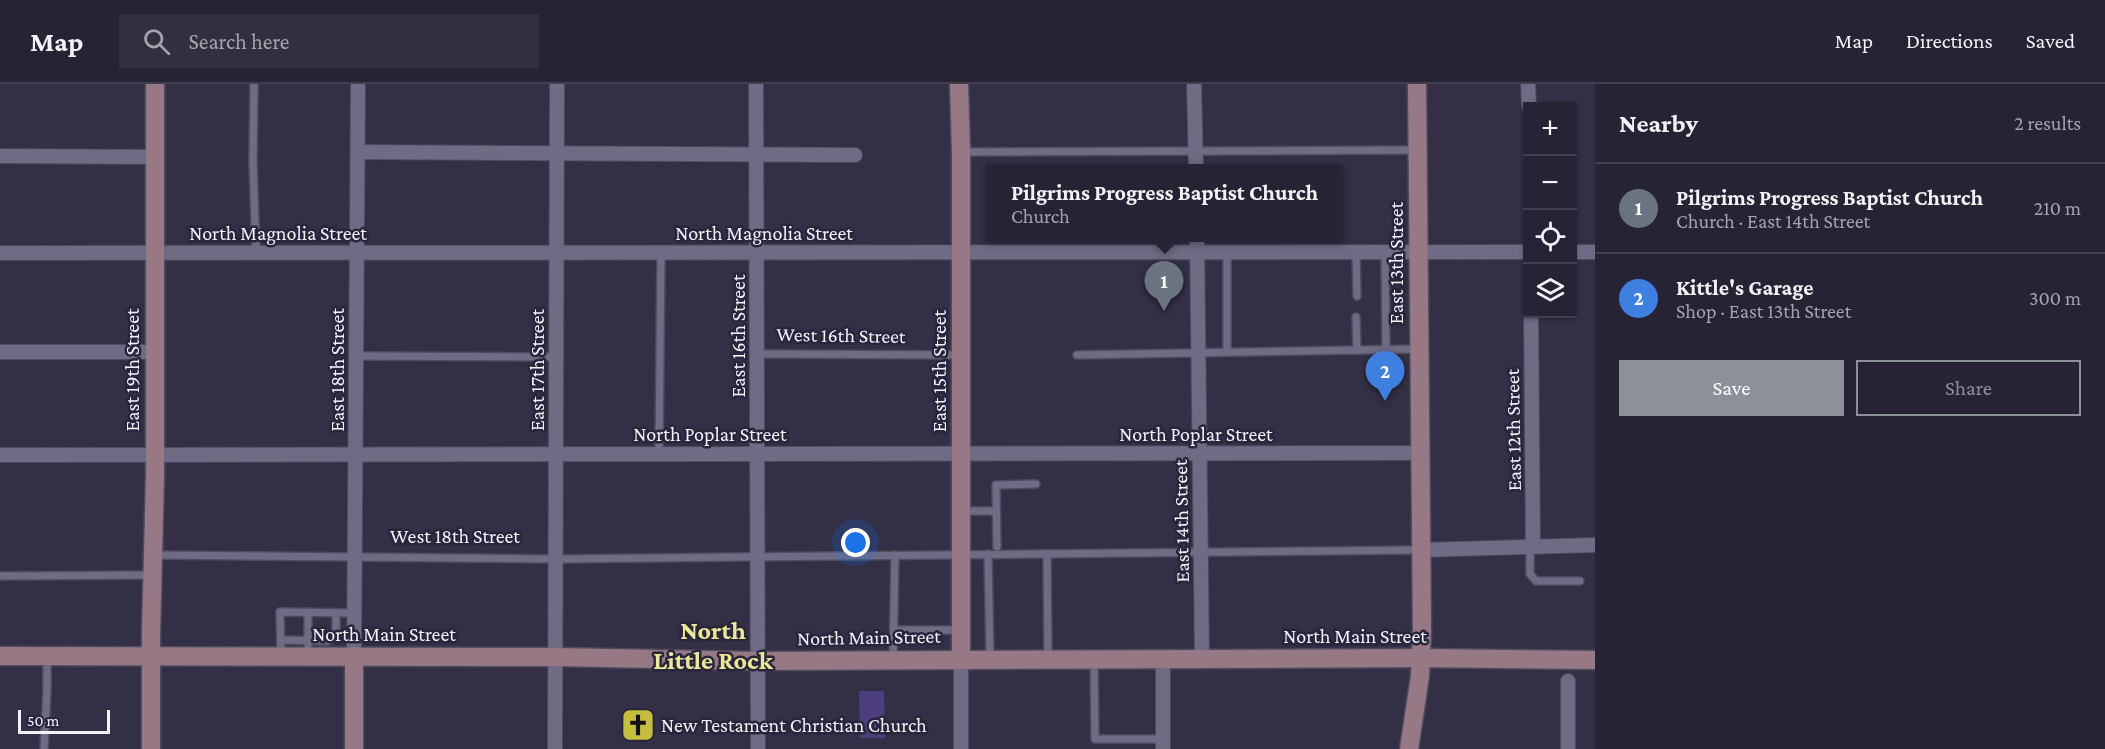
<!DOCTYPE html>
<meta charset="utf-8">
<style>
:root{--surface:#262334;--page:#322f40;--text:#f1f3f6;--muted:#a4a4ac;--line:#42404f;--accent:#8c9099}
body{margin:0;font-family:"Crimson Pro",serif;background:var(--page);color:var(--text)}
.controls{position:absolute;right:18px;top:18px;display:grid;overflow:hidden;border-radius:0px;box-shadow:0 2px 4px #0004}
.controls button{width:54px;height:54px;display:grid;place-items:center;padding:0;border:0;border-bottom:2px solid var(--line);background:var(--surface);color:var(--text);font:30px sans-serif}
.scale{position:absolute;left:18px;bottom:15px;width:92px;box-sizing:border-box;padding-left:6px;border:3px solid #f2f0fd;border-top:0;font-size:16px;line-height:21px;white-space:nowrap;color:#f2f0fd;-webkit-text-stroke:4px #29253b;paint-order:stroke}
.you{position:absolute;left:856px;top:459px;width:21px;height:21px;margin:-15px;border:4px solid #fff;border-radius:50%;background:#1a73e8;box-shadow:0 0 0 9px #1a73e833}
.badge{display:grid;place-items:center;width:39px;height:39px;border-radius:50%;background:var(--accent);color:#fff;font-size:20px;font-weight:700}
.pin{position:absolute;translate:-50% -50px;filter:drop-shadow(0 2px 3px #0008)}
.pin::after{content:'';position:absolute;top:32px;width:21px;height:18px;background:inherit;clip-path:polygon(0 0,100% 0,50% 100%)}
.popup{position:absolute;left:986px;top:80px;width:357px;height:78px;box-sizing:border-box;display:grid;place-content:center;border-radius:0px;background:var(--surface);filter:drop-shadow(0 2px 4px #0005);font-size:20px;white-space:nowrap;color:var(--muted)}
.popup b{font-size:22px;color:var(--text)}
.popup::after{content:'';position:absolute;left:50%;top:100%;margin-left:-12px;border:12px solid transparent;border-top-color:var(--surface)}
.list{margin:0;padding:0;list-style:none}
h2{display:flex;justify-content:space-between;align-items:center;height:78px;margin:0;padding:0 24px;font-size:26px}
h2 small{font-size:20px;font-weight:400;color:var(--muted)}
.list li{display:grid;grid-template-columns:39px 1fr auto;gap:18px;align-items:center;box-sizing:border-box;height:90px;padding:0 24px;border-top:2px solid var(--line)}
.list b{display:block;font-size:22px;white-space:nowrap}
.list p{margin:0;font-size:20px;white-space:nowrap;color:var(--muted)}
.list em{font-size:20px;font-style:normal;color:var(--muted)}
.actions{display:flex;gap:12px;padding:18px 24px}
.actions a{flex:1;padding:14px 0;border:2px solid var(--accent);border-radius:0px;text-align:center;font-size:21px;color:var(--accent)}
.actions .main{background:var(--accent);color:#fff}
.icon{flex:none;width:33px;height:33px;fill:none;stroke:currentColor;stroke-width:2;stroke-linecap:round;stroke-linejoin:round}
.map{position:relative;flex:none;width:1595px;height:665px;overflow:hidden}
header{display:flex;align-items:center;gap:36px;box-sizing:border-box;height:84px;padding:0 30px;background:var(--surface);border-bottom:2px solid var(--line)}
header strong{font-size:28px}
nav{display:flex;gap:33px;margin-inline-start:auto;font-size:21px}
.search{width:420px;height:54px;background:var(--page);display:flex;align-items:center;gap:15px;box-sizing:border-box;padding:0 21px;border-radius:0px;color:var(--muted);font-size:22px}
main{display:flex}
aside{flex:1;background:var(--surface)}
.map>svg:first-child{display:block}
.green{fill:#4d3e7d}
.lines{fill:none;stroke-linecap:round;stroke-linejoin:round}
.lane-casing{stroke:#4f4b5e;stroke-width:10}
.street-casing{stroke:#4f4b5e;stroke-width:16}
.secondary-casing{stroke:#4f4b5e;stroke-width:21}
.lane{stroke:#6f6b85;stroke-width:7}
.street{stroke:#6f6b85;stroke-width:14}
.secondary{stroke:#967984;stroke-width:18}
.labels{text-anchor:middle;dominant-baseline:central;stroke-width:5;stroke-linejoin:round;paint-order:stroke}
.street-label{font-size:20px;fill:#f2f0fd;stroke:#29253b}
.poi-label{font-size:20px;fill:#f2f0fd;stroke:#29253b;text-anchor:start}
.district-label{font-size:26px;font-weight:bold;fill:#ece899;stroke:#29253b}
</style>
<header>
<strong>Map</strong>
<div class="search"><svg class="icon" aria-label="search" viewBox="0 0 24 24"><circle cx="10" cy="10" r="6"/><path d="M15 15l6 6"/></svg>Search here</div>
<nav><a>Map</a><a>Directions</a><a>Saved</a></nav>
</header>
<main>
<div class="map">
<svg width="1595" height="665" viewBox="0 0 1595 665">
<rect width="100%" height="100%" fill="#332f46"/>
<path class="green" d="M859,607H884L885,654H860Z"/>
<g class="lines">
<g class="lane-casing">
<g id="lane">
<path d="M254,0L253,78L256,169"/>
<path d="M963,68L1417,66"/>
<path d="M1227,168V268"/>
<path d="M1356,168L1357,212"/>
<path d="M1385,168L1386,266"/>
<path d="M1356,233L1357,266"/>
<path d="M757,270L959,271"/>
<path d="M1077,271L1419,265"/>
<path d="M356,272L556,273"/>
<path d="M659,370L661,169"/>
<path d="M961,427H996"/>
<path d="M1530,462V490L1536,497H1580"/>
<path d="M997,463L996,401L1036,400"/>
<path d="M988,470L990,575"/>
<path d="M1047,470L1048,575"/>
<path d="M154,471L556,475L1421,466"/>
<path d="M0,492L152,491"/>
<path d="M308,528V572"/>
<path d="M894,546H959"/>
<path d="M281,556L328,557L336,546V529"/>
<path d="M281,572L280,528L353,529"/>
<path d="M893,576L895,471"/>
<path d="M1094,576L1095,655H1163"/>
<path d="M44,665L47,606V574"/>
</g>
</g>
<g class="street-casing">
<g id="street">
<path d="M756,0L758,665"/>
<path d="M1194,0L1196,85"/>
<path d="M1528,0L1529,22"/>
<path d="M358,68L855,71"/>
<path d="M0,72L155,73"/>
<path d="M1197,154L1202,575"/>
<path d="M1572,168H1595"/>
<path d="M0,169L1528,168"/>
<path d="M1531,230L1533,462"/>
<path d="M0,268H154"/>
<path d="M0,371L1420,369"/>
<path d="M1421,466L1595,461"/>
<path d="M354,572L358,0"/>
<path d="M555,665L557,0"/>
<path d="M961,665V574"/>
<path d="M1163,665V575"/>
<path d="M1568,665V597"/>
</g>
</g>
<g class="secondary-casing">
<g id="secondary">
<path d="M959,0L961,68V574"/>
<path d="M0,572L556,573L758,577L1421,574L1595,576"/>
<path d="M151,665V550L155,391V0"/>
<path d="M354,665V572"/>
<path d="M1409,665L1420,592L1422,546L1417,0"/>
</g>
</g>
<use href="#lane" class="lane"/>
<use href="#street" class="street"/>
<use href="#secondary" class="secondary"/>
</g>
<defs>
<g id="church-square" transform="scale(1.725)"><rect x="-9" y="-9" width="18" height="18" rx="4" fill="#c4bd3e" stroke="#29253b"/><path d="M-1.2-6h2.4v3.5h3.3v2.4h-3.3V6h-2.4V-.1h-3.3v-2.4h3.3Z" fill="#111"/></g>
</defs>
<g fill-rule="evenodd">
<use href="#church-square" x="638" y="641"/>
</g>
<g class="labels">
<g class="street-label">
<text x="278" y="149">North Magnolia Street</text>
<text x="764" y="149">North Magnolia Street</text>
<text transform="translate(1396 179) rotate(-90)">East 13th Street</text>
<text transform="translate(841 251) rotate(1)">West 16th Street</text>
<text transform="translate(738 252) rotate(-90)">East 16th Street</text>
<text transform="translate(132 286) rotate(-90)">East 19th Street</text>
<text transform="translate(337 286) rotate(-90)">East 18th Street</text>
<text transform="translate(537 286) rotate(-90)">East 17th Street</text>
<text transform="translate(939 287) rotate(-90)">East 15th Street</text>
<text transform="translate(1513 346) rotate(-91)">East 12th Street</text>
<text x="710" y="350">North Poplar Street</text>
<text x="1196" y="350">North Poplar Street</text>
<text transform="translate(1181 437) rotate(-91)">East 14th Street</text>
<text x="455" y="452">West 18th Street</text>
<text x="384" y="550">North Main Street</text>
<text x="1355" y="552">North Main Street</text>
<text transform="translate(869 553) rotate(-1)">North Main Street</text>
</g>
<g class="poi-label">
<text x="661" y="641">New Testament Christian Church</text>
</g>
<g class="district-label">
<text x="713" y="546">North<tspan x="713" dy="30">Little Rock</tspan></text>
</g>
</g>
</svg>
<div class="controls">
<button>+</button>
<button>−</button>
<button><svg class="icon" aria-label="locate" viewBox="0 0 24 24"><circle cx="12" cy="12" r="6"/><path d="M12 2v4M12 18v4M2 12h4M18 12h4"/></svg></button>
<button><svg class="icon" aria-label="layers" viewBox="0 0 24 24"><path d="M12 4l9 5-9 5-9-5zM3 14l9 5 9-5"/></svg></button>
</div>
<div class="scale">50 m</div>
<div class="you"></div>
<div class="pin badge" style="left:1164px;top:227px;background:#6b7280">1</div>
<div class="popup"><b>Pilgrims Progress Baptist Church</b>Church</div>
<div class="pin badge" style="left:1385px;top:317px;background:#3f7fe0">2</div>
</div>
<aside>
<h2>Nearby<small>2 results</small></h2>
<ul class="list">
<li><span class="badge" style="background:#6b7280">1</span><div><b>Pilgrims Progress Baptist Church</b><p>Church · East 14th Street</p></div><em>210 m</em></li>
<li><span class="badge" style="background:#3f7fe0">2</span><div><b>Kittle's Garage</b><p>Shop · East 13th Street</p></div><em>300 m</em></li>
</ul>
<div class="actions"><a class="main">Save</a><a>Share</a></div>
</aside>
</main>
